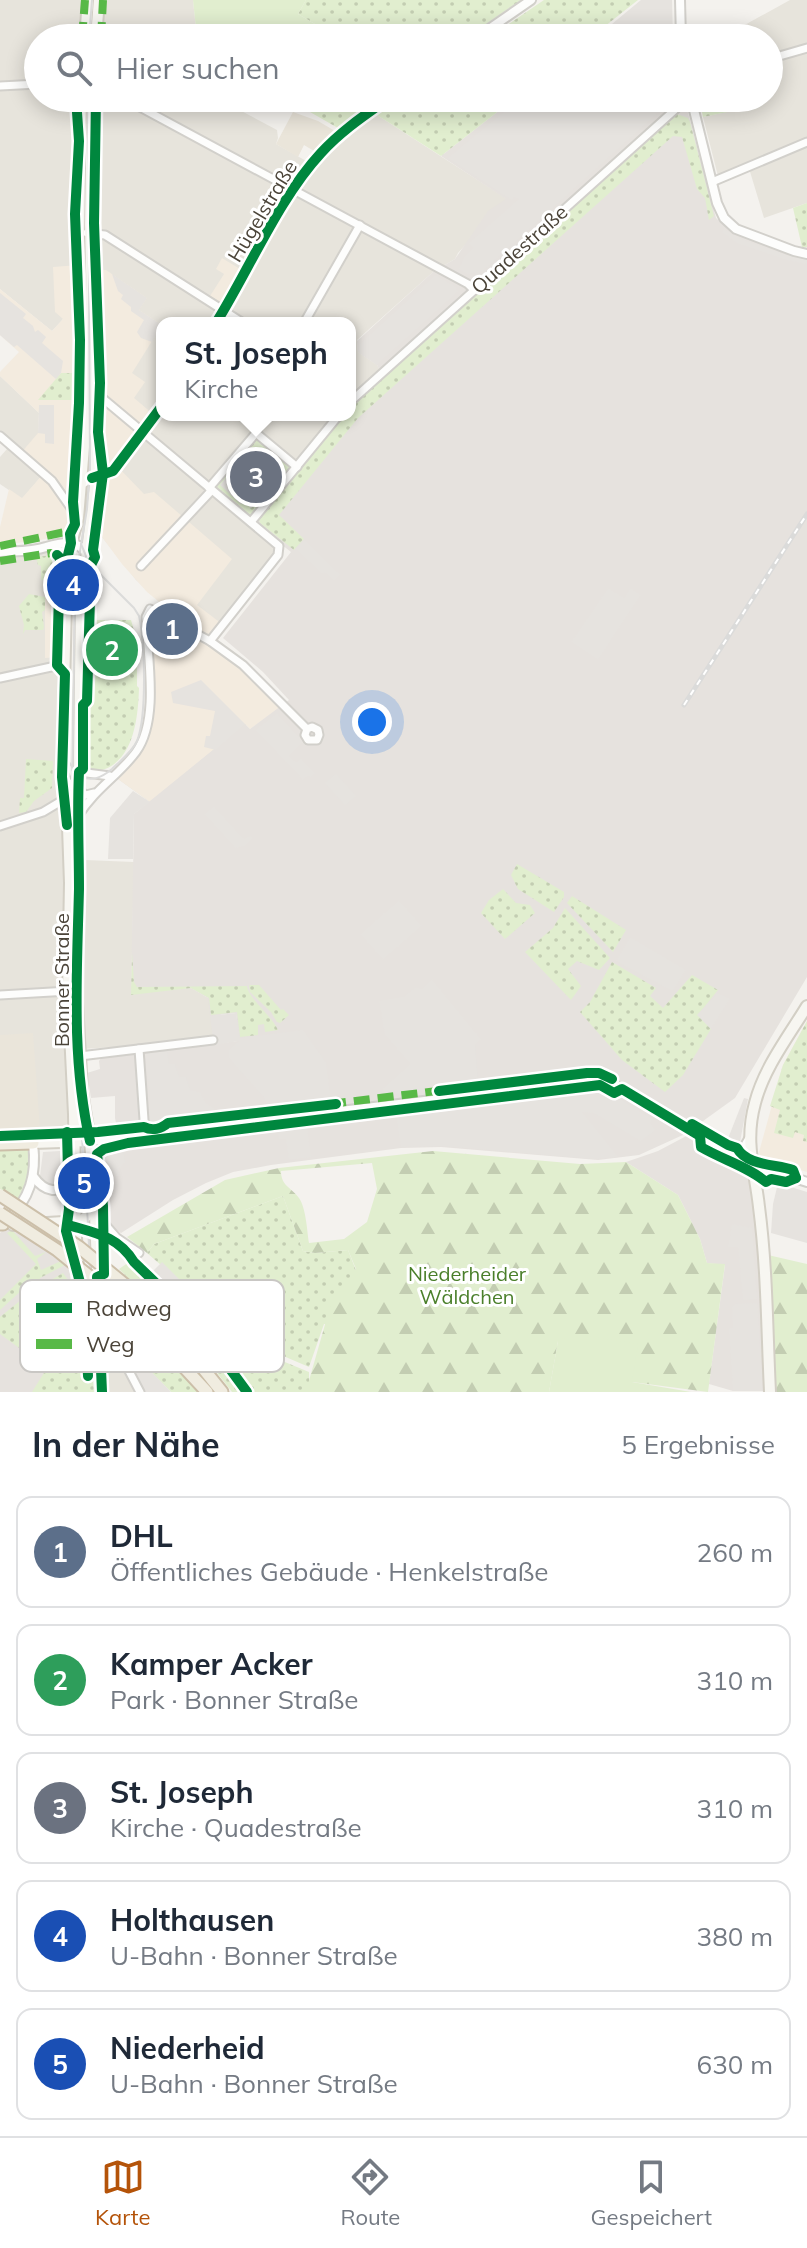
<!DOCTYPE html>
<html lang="de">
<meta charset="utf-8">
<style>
:root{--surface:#fff;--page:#f2f2f3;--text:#1f2937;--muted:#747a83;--line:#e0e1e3;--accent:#b45309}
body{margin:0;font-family:Mulish,sans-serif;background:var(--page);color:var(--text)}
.you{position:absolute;left:372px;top:722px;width:28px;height:28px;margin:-20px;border:6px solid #fff;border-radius:50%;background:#1a73e8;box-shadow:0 0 0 12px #1a73e833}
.badge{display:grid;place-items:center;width:52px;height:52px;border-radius:50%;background:var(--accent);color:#fff;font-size:26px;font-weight:700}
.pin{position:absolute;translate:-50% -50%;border:4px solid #fff;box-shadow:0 2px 8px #0006}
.popup{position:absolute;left:156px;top:317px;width:200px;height:104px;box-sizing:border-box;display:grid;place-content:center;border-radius:16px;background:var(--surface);filter:drop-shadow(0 2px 6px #0005);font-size:26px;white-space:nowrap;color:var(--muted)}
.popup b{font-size:30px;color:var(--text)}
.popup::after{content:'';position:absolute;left:50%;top:100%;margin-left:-16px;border:16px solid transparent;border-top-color:var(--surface)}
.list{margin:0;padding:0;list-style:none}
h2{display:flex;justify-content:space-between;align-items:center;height:104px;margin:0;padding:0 32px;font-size:34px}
h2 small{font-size:26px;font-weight:400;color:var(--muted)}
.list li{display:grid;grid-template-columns:52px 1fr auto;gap:24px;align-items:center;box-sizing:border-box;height:112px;margin:0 16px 16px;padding:0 16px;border:2px solid var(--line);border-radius:16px}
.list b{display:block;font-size:30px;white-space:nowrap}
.list p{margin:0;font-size:26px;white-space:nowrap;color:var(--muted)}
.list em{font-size:26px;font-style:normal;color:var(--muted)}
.icon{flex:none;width:44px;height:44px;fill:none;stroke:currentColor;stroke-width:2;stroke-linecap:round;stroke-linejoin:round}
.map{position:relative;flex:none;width:807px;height:1392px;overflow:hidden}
.search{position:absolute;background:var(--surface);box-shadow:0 4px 20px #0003;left:24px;right:24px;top:24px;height:88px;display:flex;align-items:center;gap:20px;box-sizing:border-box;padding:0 28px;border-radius:44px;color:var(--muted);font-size:30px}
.sheet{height:744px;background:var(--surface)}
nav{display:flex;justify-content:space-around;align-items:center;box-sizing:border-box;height:112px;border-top:2px solid var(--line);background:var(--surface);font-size:22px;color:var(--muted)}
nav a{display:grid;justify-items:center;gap:4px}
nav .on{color:var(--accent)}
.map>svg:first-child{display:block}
.residential{fill:#e7e4dc}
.commercial{fill:#f3ebdf}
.industrial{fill:#e6e2de}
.education{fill:#eae5da}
.green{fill:url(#green-dots)}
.forest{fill:url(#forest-firs);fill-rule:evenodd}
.pitch{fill:#e1eecf}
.parking{fill:#e6e3df}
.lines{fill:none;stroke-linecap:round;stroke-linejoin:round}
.minor-casing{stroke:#d2d0cb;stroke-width:11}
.tertiary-casing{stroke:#d2d0cb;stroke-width:12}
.secondary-casing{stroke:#d3cfc5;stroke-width:14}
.trunk-casing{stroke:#ccbfa9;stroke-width:15}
.minor{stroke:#fdfdfc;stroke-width:7}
.tertiary{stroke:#fdfdfc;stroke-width:8}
.secondary{stroke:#f7f6f1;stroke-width:10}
.trunk{stroke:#f0ece0;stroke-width:11}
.tram{stroke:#dbdbda;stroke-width:2}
.rail-casing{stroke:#dbdbda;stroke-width:5}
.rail{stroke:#fff;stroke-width:2;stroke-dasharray:6;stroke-linecap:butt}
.trunk-bridge-casing{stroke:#ccbfa9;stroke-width:15;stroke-linecap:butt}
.trunk-bridge{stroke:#f0ece0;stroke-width:11}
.quiet{stroke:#58b947;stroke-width:8;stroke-dasharray:16 8;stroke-linecap:butt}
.cycleway-casing{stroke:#fff;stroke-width:15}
.cycleway{stroke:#00873e;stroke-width:10}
.labels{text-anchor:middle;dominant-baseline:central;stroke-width:6;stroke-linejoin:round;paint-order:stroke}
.street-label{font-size:20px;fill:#4b4439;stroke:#fff}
.park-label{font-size:20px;fill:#4a7f2a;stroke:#fff}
.key{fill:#fff;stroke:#c9c7c4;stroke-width:2}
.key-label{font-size:22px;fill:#4b4439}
</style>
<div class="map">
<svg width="807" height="1392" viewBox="0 0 807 1392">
<defs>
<pattern id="green-dots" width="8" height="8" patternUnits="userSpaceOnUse" patternTransform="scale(2)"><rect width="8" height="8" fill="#e1eecf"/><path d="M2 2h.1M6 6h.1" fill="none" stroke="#c3cdb2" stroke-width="1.8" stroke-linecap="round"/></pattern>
<pattern id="forest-firs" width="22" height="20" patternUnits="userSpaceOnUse" patternTransform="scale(2)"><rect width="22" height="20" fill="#e1eecf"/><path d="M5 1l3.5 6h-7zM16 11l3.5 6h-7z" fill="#c3cdb2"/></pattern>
</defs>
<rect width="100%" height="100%" fill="#f4f2ee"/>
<g class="residential">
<path d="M0,0H86L83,38H38V98H79V265L63,319L52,331L0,289Z"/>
<path d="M104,0H193L197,38H100Z"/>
<path d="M790,0H807V203L764,218L748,165L718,176L703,117L746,108L743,98H769V38H721Z"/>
<path d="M95,98H217L277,130L278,138L276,144L308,162L319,153L324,157L338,142L377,115L507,199L458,253L455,259L433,272L357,340L358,352L377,365L380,370L350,401V323H162V415H339L251,521L279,548L209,641L278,709L246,725L150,802L118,779L143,742L165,617L169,610L136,580L102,537L98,486L108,477L106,472L98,466L92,232Z"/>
<path d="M0,376L39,413L38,433L44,473L22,499L0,484V457L7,449L0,443Z"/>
<path d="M0,548L13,557L54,552L60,556L59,590H46L45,657H59L56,788L63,824L64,993L70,1126L66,1130L0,1132Z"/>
<path d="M85,860L134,862L131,994L191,988L208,998L239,1039L82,1049L78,977Z"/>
<path d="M108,1352L114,1359L120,1358L137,1392H108L103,1353Z"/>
</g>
<g class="commercial">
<path d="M222,258L240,269L221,302L210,296L224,274L216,269Z"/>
<path d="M79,265L81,342L79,480L74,531L41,540L0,545V527L9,489L22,498L44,473L20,454L38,433L39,413L0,376V372L19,352L0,335V289L52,331L63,319L55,312L53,267Z"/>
<path d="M93,270H106L147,298L139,310L162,325L132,373L145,382L134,398L153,414L115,464L144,494L154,492L232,559L197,605L222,624L209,641L242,666L280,702L278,709L250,729L245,724L150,802L118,779L116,774L129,761L147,728V619L154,615L165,617L169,610L147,592L122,564L102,537L95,515L98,486L108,477L106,472L98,466Z"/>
<path d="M45,590H59V657L45,658Z"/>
<path d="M807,1021V1172L761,1158L759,1152L783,1065Z"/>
</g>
<g class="industrial">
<path d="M515,98H684L716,218L728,229L741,236L807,257V977L735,1098L685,1134L639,1155L598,1160L441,1147L401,1148L271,1165L233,1172L206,1183L173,1200L121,1233L107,1223L98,1155L104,1149L121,1148L115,1118V1096L91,1098L87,1073L100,1069L99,1061L102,1057L238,1041L236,1013L210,1016L208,998L191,988L131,995L134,814L245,724L250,729L289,700L263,672L223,638L291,552L257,525L256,518L350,415V404L382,375L377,365L358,352L357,341L433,272L455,259L488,211L506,199L441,156Z"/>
<path d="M692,1133L744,1167L749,1177L758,1218L769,1386L763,1391H733L709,1384L725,1265L707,1263L700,1239L678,1195L626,1162L658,1151Z"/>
<path d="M69,1224L70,1278L84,1392H0V1233L6,1227Z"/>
</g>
<g class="education">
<path d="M293,112L318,121L335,131L314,151L304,145L298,157L276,144Z"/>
<path d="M33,1033L40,1130L0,1132V1035Z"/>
</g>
<g class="green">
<path d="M306,0H521L466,38H327L330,33L298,14Z"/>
<path d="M544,0H638L590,38H488Z"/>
<path d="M301,98H379L338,128L310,112Z"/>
<path d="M401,98H515L441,156L377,115Z"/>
<path d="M699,98H743L747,108L703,117Z"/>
<path d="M677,114L688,118L690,122L714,216L709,220L705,198L697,189L682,137L673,136L358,418L279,515L304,539L294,550L260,523L259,519L265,510L342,415H350V406L355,401Z"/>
<path d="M807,203V247H802L793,208Z"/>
<path d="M61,373H78V400H38Z"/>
<path d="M258,436L293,466L251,516L216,486Z"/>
<path d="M53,555L57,558V580H41V566L38,565L36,557Z"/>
<path d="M29,594L45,597V610L42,612L44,627L43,630H25L23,634L24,625L19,606Z"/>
<path d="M89,620H131L137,641V686L139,688C138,721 133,772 88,772L87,763L88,675L93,674V669L88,668Z"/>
<path d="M26,759L53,761L52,788L34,801L26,812L19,813L20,798H24Z"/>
<path d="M517,864L564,892V897L554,912L518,889L511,875Z"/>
<path d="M503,889L516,903L530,905L535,913L505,939L481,913L489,900Z"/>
<path d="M572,896L626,930L613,952L567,903Z"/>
<path d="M565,908L610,958L599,970L577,961L568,969L581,986L571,1000L525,952L553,928Z"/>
<path d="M132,953L134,982L137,987L247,986C248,998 271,1015 278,1030L265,1032L264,1024L258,1025V1035L240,1037L237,1012L211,1015L209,998L191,988L131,995Z"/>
<path d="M612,962L656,988L650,996L663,1008L692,975L718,990L698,1015L711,1029L683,1075L665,1092L622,1060L580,1012L590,1002Z"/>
<path d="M249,985H259L281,1010L283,1009L289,1015L280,1023L277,1022L271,1012L250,992Z"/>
<path d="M807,1021V1142L803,1141L804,1135L795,1132L793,1138L774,1133L780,1110L770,1106L783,1065Z"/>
<path d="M62,1130V1138L0,1141V1132Z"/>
<path d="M0,1146H29V1172L19,1200L0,1189Z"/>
<path d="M283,1196L303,1251L315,1253L348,1250L357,1273L346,1328L324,1324L309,1367L281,1355L244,1322L280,1360L309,1372V1392H232L197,1347L119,1269L135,1258L210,1334L220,1338L233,1327L147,1253L154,1244Z"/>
<path d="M12,1230L35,1256L46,1252L37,1259L41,1270L61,1261L65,1265L40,1278L39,1281L21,1291L0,1310V1300L36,1264L7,1233Z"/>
<path d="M63,1273L68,1280L64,1283L61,1282L48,1293L59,1308L60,1322L36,1351L26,1353L0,1334V1317L32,1291Z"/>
<path d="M76,1282L88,1300V1319L65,1320L62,1310L64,1308L58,1296Z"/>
<path d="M106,1299L152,1339L200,1392H171L133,1354L128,1356L121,1342L112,1347L117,1359H114L108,1352Z"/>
<path d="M74,1333H88L94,1392H32L47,1368L54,1373L64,1361L47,1347L62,1346L65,1356L75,1355Z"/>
</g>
<g class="forest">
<path d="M433,1151L580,1164L626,1162L678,1195L700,1239L707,1263L725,1264L708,1392L632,1382L558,1341L549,1392H309L308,1384L330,1307L356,1269L348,1250L315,1253L303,1251L283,1196L154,1244L147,1253L127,1237L225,1180L279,1168ZM372,1163L377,1189L367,1222L344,1239L309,1243C307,1230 306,1208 299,1198C291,1187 281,1186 281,1171Z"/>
<path d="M768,1255L807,1264V1392H776Z"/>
</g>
<g class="pitch">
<path d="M193,0H306L298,14L330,33L327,38H197Z"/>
<rect x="110" y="623" width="21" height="48"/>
<path d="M573,1334L638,1344L632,1382L691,1392H549L558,1341Z"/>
</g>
<g class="parking">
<path d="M641,0H672L673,38H595Z"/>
<path d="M521,98H674L477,276L474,272L468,274L459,269L464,258L474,248L469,243L519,199L514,197L512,200L448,158Z"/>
<path d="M724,229L741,239L789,256L807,259V264L787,260L737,243L722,232Z"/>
<path d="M112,274L147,298L139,310L162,325L152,342L141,338L137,332L144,320L131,311V307L121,299L123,295L118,291Z"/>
<path d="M435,275L456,287L458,292L377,365L358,352L359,344Z"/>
<path d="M0,293L26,314L23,318L33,326L35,332L38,330L46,337L42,343L63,361L61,373L56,379L17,345L14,347L0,335Z"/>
<path d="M39,405H54V444L45,443V434L38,433Z"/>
<path d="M246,454L251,458L245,465L247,468L234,484L251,498L261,484L267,492L251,508L244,502L241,504L220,485Z"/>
<path d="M304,539L341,575L334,581L325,572L322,574L295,549Z"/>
<path d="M608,588L624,598L630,588L641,595L598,660L571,642Z"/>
<path d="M201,680L245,724L216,750L204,747L206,736H210L215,711L173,703L171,692Z"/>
<path d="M277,713L304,742L289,756L296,762L301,758L315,773L311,778L308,776L303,780L255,730Z"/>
<path d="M336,774L356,796L345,805L325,783Z"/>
<path d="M133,791L150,802L134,814L133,859H108L110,818Z"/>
<path d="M214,806L244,839L251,836L252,838L244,846L235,848L204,814Z"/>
<path d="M399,900L422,926L383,960L360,934Z"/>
<path d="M630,937L686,970L673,991L616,961Z"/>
<path d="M432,979L481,1039L475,1045L478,1084L384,1095L383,1088L410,1064L385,1035L379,1001L403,997L416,987L421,989Z"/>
<path d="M717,993L730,999L711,1029L697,1015Z"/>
<path d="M236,1013L240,1038L303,1030L326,1063L331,1101L270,1109L263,1096L229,1058V1050L239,1041L214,1045L210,1016Z"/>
<path d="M167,1051L169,1064H175L179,1077H186L190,1090L201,1093L205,1102L214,1108L215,1117L148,1123L150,1096L145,1054Z"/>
<path d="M600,1087L652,1119L650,1123L655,1130L641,1141L594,1113L582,1112L618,1157L594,1159L442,1146L401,1147L396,1112Z"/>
<path d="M744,1098L748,1099L740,1142L735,1145L727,1141Z"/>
<path d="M307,1126L311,1157L289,1160L286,1139H279L278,1130Z"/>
<path d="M123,1149L125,1162L119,1169V1176L105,1177L100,1153Z"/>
<path d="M60,1151L65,1162L66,1179L62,1184L49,1186L40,1176L43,1152Z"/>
<path d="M778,1183L807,1192V1243L771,1233L773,1204Z"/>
<path d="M732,1224L752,1228L757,1299L743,1300L738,1247H728Z"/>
<path d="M162,1262L223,1323L212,1333L152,1272Z"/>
<path d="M757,1303L763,1391H733L729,1328H733L732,1307L735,1304Z"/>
<path d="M133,1353L171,1392H144L126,1357Z"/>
</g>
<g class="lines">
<g class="minor-casing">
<g id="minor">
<path d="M769,59L807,48"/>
<path d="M0,86L38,84"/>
<path d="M123,98L468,284L474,290"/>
<path d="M712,182L807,142"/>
<path d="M87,233L105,235L243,323"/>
<path d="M304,323L360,225"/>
<path d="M95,392L279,546L278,555L210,641"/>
<path d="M350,402L678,107L692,103"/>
<path d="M256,433L297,467"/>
<path d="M0,436L52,481L78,518"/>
<path d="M209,488L256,433L263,415"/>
<path d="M251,522L339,415"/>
<path d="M141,566L212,490"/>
<path d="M0,678L65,664"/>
<path d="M79,772L110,776"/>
<path d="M65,776C67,786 78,790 86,795L94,793"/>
<path d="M78,816C96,788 118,776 136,752C160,719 147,655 146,617L150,609L210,641L243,665L307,729L305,735L308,740H317L319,735L318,730L312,727L307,729"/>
<path d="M0,826L43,812L63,800"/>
<path d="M0,995L69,991"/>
<path d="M139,1049L145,1134"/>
<path d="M80,1056L213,1040"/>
<path d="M97,1215L117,1238L139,1253"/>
<path d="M118,1350L140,1392"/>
</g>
</g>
<g class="tertiary-casing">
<g id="tertiary">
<path d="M680,0L681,38"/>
<path d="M476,38L531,0"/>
<path d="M691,98L717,203L724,218L736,229L794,251L807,254"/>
<path d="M216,323C249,270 279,198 321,153C341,131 365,115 389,98"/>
<path d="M81,485C90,476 103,479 113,471L162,406"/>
<path d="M49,547L62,552L67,559"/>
<path d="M0,552C15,551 32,552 46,547C60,543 77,538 87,554"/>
<path d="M90,1141L599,1080L611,1083L741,1161L807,1182"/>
<path d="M730,1152L742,1151L749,1139"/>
<path d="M33,1176C45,1193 59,1195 74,1180"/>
<path d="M6,1222C30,1199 37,1175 33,1143"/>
</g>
</g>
<g class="secondary-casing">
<g id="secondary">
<path d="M85,38L88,0"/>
<path d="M96,38L99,0"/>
<path d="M81,98L79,238L84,329V447L78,518L67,559L62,777L68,827L70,883L68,992L74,1114L76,1238L78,1267L95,1314"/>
<path d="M92,98L90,225L96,477L81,600L76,984L82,1092L90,1141L94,1189L102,1392"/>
<path d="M33,1143L90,1141"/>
<path d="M13,1225L81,1221L94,1210"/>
<path d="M770,1392C767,1331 767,1268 759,1207C755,1169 744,1143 755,1103C764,1068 788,1037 807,1006"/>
</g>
</g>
<g class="trunk-casing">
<g id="trunk">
<path d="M0,1144L33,1143"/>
<path d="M0,1224H3"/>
<path d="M129,1288L174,1332L222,1392"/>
<path d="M132,1311L207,1392"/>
</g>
</g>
<use href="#minor" class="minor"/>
<use href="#tertiary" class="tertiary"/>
<use href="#secondary" class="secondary"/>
<use href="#trunk" class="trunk"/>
<g class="tram">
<path d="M89,38L92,0"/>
<path d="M88,98L90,468L87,509L75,582L72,799L76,863L74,1023L88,1224L93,1343L98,1392"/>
<path d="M69,762L78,776C92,782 101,778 112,769C121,760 132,752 137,741C147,716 145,643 139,616L134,608L89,563L81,544"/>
</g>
<g class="rail-casing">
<path id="rail" d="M684,705L807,514"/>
</g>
<use href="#rail" class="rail"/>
<g class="trunk-bridge-casing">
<g id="trunk-bridge">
<path d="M0,1195L79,1247L129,1288"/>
<path d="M0,1213L57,1250L132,1311"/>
</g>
</g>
<use href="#trunk-bridge" class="trunk-bridge"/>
<g class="quiet">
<path d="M82,38L85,0"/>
<path d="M101,38L103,0"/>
<path d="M0,546L65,532L74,535"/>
<path d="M0,561L51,553L57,555"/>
<path d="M330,1104L445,1090"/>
</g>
<g class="cycleway-casing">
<g id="cycleway">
<path d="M216,323C249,270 279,198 321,153C341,131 365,115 389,98"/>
<path d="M92,478L113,471L162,406"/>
<path d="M57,555L60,558L57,665L65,674L62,777L67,825"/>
<path d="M60,565L67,559L71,543L70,534L75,524L73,502L79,403L80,340L75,214L79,141L76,98"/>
<path d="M439,1091L587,1073H599L612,1079"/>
<path d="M692,1124L728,1145L737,1148C747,1166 776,1164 793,1170L796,1178"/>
<path d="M67,1132L69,1209L66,1231L84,1297L88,1376"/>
<path d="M0,1136L98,1132L144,1127C152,1131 161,1129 168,1123L336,1104"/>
<path d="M90,1141C71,1059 77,973 79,889C79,850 77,811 79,772L83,769V705L87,701L91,565L95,557L93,550L103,473L98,432L100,383L94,223L96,98"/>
<path d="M68,1225C95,1233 118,1236 134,1262L194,1320L247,1392"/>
<path d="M102,1392L97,1277L104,1274L103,1206L97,1154L104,1149L128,1143L600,1085L614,1093L622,1089L700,1136L701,1147C723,1160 747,1166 766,1182L771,1179L786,1182L796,1178"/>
</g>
</g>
<use href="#cycleway" class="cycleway"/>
</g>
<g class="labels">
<g class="street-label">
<text transform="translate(262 211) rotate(-59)">Hügelstraße</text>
<text transform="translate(519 249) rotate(-42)">Quadestraße</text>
<text transform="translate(61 980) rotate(-90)">Bonner Straße</text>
</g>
<g class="park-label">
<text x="467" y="1273">Niederheider<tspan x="467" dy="23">Wäldchen</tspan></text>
</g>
</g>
<rect x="20" y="1280" width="264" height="92" rx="12" class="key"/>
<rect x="36" y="1303" width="36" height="10" fill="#00873e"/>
<rect x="36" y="1339" width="36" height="10" fill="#58b947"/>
<g class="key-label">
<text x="86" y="1316">Radweg</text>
<text x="86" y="1352">Weg</text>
</g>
</svg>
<div class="you"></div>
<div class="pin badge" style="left:172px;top:629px;background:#5c6f8a">1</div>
<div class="pin badge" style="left:112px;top:650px;background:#2e9e5b">2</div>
<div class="pin badge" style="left:256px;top:477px;background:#6b7280">3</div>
<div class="popup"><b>St. Joseph</b>Kirche</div>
<div class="pin badge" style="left:73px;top:585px;background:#1a4fb4">4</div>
<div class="pin badge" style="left:84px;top:1183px;background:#1a4fb4">5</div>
<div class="search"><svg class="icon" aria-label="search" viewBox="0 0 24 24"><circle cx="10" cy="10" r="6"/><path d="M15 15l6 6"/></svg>Hier suchen</div>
</div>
<section class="sheet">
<h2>In der Nähe<small>5 Ergebnisse</small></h2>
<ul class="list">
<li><span class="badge" style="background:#5c6f8a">1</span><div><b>DHL</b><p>Öffentliches Gebäude · Henkelstraße</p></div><em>260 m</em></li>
<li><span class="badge" style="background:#2e9e5b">2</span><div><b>Kamper Acker</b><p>Park · Bonner Straße</p></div><em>310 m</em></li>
<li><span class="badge" style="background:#6b7280">3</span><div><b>St. Joseph</b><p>Kirche · Quadestraße</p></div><em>310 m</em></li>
<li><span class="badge" style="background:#1a4fb4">4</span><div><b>Holthausen</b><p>U-Bahn · Bonner Straße</p></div><em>380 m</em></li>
<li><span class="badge" style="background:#1a4fb4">5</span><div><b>Niederheid</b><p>U-Bahn · Bonner Straße</p></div><em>630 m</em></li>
</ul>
</section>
<nav>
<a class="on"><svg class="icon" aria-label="map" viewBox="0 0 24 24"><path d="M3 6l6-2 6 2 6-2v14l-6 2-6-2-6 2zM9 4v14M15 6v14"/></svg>Karte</a>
<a><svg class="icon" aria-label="directions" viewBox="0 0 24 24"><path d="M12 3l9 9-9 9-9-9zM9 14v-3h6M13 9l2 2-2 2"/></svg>Route</a>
<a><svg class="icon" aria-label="saved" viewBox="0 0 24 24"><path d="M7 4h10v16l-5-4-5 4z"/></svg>Gespeichert</a>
</nav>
